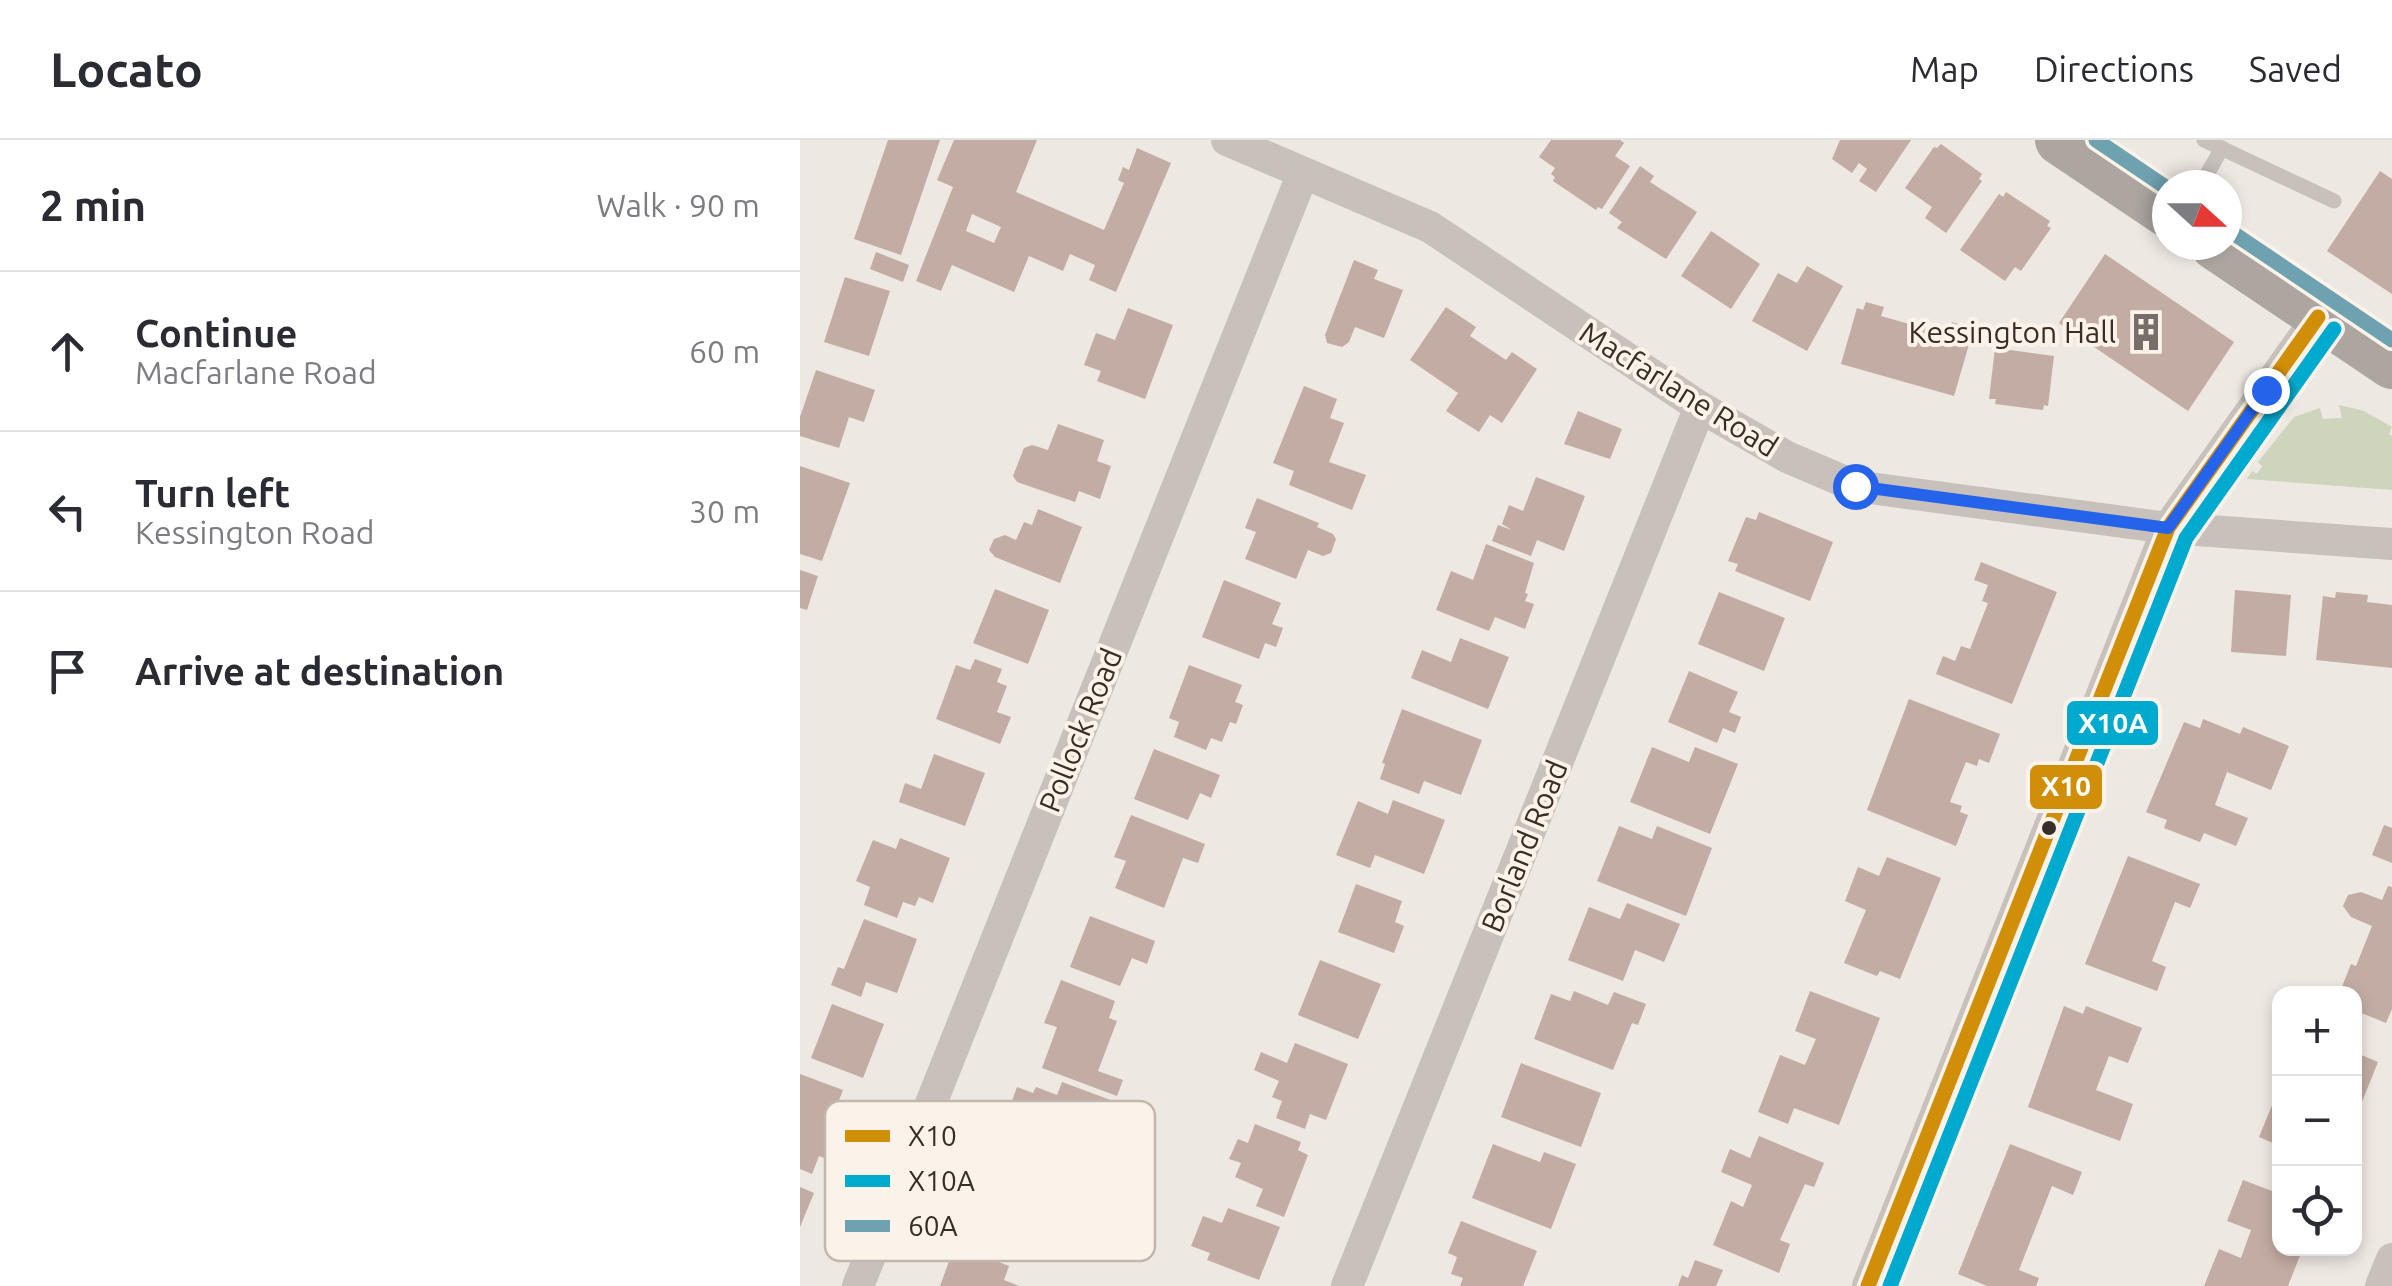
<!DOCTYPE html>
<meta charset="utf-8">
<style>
:root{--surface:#fff;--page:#f2f2f3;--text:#2b2b33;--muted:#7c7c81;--line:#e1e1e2}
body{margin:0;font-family:Ubuntu,sans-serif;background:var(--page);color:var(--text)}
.controls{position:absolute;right:30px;bottom:30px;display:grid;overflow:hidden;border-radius:20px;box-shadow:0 5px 15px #0003}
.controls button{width:90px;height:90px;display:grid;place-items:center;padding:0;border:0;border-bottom:2px solid var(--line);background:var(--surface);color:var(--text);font:50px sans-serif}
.compass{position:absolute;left:1352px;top:30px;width:90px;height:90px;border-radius:50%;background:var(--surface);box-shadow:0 5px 15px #0003;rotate:111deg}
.stop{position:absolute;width:30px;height:30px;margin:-22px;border:8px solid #2563eb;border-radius:50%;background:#fff}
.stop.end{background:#2563eb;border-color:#fff;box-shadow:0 2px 10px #0008}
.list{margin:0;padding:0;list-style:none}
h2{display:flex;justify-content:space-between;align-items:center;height:130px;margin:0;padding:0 40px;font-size:42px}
h2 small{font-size:32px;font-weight:400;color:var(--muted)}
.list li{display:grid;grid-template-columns:65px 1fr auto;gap:30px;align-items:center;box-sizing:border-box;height:160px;padding:0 40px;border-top:2px solid var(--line)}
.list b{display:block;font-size:38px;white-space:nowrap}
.list p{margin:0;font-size:32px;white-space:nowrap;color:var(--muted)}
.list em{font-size:32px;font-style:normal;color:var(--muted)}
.icon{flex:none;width:55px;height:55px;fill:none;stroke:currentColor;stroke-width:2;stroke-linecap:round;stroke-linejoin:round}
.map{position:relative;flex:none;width:1592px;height:1146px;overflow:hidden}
header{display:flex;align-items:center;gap:60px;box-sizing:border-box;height:140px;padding:0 50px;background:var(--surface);border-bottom:2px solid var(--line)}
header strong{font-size:48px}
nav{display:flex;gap:55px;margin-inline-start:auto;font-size:35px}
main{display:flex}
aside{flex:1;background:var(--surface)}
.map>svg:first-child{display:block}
.green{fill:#cfd4bc}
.building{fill:#c3aca3;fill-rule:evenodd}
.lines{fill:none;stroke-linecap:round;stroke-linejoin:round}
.lane{stroke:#c7c0bb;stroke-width:15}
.street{stroke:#c7c0bb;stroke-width:32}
.primary{stroke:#aca5a0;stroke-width:50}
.bus-1-casing{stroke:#fbf3e9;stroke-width:22}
.bus-2-casing{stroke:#fbf3e9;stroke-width:22}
.bus-3-casing{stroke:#fbf3e9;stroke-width:22}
.bus-1{stroke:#d18e08;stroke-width:15}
.bus-2{stroke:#00a9ce;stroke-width:15}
.bus-3{stroke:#6fa2b0;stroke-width:15}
.route{stroke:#2563eb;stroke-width:12}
.bus-dot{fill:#382d28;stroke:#fbf3e9;stroke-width:4}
.labels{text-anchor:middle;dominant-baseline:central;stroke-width:8;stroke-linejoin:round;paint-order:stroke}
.poi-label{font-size:30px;fill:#382d28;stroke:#fbf3e9;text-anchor:end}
.street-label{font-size:30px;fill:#382d28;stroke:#fbf3e9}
.key{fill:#fbf3e9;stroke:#c0b8af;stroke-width:2.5}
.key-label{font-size:28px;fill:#382d28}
.line-badge{stroke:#fbf3e9;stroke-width:4}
.badge-label{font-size:28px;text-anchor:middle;font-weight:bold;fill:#fff}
</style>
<header>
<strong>Locato</strong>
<nav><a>Map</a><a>Directions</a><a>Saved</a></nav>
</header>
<main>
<aside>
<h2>2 min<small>Walk · 90 m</small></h2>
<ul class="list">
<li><svg class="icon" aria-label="ahead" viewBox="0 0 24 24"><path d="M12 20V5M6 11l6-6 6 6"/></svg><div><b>Continue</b><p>Macfarlane Road</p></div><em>60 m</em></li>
<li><svg class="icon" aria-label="left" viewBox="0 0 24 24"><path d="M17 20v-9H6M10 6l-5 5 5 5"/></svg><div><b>Turn left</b><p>Kessington Road</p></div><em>30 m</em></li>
<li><svg class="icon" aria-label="arrive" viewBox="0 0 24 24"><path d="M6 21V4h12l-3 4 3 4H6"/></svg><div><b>Arrive at destination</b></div></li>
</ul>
</aside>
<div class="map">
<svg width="1592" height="1146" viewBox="0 0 1592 1146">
<rect width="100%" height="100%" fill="#eee8e2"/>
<path class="green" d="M1539,265L1564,271L1592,287L1589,294L1592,296V350L1447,339L1452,331L1457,334L1462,326L1458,322L1494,277L1520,268L1523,279L1542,278Z"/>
<g class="building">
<path d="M88,0H140L101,115L54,99Z"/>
<path d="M154,0H237L216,52L304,90L324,43L318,40L323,27L329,30L337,8L371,23L316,152L289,140L295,125L270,114L263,131L229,116L214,152L152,125L141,151L116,141L153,47L137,40ZM172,74L201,87L194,103L166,91Z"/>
<path d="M751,0H820L824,3L815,16L830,26L802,69L798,67L796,70L753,41L755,37L751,34L755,28L739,17Z"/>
<path d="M1040,0H1111L1076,52L1059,41L1067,29L1059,23L1052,33L1032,19Z"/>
<path d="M1141,4L1182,34L1179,39L1182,41L1146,93L1125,78L1132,67L1105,48L1134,7L1137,8Z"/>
<path d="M840,26L854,36L850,42L897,72L866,119L817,88L822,82L809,73Z"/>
<path d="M1580,31L1592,39V154L1527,111Z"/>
<path d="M1206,52L1250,81L1247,86L1251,88L1221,131L1215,127L1205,141L1160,110L1199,54L1203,57Z"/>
<path d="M911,91L960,124L931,169L881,136Z"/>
<path d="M76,112L109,125L103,142L70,129Z"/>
<path d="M1305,114L1434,202L1388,271L1259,183Z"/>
<path d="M554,120L578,130L574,139L603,150L584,198L555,187L549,202L542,207L527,203L525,195Z"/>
<path d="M1007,126L1043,146L1007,211L952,181L978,133L997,143Z"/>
<path d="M45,137L90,151L69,216L24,202Z"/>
<path d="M1066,162L1084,167L1081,176L1148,195L1152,182L1170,188L1167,201H1170L1154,256L1041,224L1057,168L1063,170Z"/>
<path d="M646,167L676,187L670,196L706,220L712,212L737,229L702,283L690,275L679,292L646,271L658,253L610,220Z"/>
<path d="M328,168L373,185L345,259L297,241L301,231L284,225L296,193L315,200Z"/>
<path d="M1195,208L1254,216L1248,266L1244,265L1243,270L1195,264L1196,259H1189Z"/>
<path d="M16,230L75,250L64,282L49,277L39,308L0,296V277Z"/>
<path d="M504,246L537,259L530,278L544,283L529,322L566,335L552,370L489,345L494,331L473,323Z"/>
<path d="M778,271L822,289L810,319L764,304Z"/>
<path d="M258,284L304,300L297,321L311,326L300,359L279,351L275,362L217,342L213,336L224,308L232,305L248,310Z"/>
<path d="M0,326L50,343L22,421L0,414Z"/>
<path d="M736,337L785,356L764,411L737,400L731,416L692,401L698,385L712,390L702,384L709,365L723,371Z"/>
<path d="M457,358L519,383L517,387L533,394L536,399L531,413L523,416L508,410L496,439L445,419L456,392L445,388Z"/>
<path d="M238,369L282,387L260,443L195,417L189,410L194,399L205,395L216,400L224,382L232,385Z"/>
<path d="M959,372L1033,402L1010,461L935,431L938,424L928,421L946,377L956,380Z"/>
<path d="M686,404L734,423L725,453L728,454L725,461L734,464L725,489L695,477L689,491L636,470L651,431L673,440Z"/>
<path d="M1181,422L1257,452L1212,564L1136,534L1143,516L1155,521L1161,506L1170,509L1188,463L1182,461L1188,445L1174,440Z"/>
<path d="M0,430L18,436L7,470L0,468Z"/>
<path d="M424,440L481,463L472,484L483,488L476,507L465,503L459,519L402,497Z"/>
<path d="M195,449L249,470L228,524L173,503Z"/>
<path d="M1435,450L1491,455L1486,516L1431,512Z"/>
<path d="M919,452L985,478L964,531L898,504Z"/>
<path d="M1536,452L1568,455L1567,462L1592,465V528L1516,520L1523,456L1535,458Z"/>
<path d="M660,498L709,517L688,569L611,538L622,510L651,522Z"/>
<path d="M175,519L202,529L197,542L207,546L197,572L211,577L200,604L136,579L156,525L170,530Z"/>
<path d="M389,525L442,545L435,562L443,565L436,584L430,582L422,602L411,598L406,610L374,597L379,582L369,578Z"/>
<path d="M889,531L938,552L929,572L941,577L935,593L923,588L917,603L868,582Z"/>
<path d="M1109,559L1200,594L1189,623L1179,619L1177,626L1166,622L1157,644L1150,662L1162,666L1160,672L1168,675L1156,706L1067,670Z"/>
<path d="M602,569L682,600L661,655L624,641L619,654L580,639L585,624L582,623Z"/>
<path d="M1403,579L1440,594L1443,587L1489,606L1471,650L1427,632L1415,665L1448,678L1436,706L1404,693L1400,702L1364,688L1367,680L1346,672L1384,582L1400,588Z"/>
<path d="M852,607L889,622L895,607L938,624L910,694L830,662Z"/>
<path d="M354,609L420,635L411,658L400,653L388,680L334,659Z"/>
<path d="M134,614L185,633L165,686L99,662L105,643L121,649Z"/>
<path d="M593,660L645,680L624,734L575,715L570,728L536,715L558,661L588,674Z"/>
<path d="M331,675L405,704L398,723L383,718L364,768L315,748L326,721L314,717Z"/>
<path d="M1584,685L1592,688V723L1572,715Z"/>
<path d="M819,686L852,699L857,686L912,708L886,776L797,741Z"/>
<path d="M100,698L150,718L133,763L119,757L115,766L103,762L97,778L64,765L70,747L56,741L73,700L96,709Z"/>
<path d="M1328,716L1400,744L1390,768L1375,762L1352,821L1366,827L1357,851L1285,824Z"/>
<path d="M1087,717L1141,738L1100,839L1080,831L1077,836L1044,823L1066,770L1045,761L1058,727L1079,736Z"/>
<path d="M556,744L602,761L595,782L604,786L594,813L538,792Z"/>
<path d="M1588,746L1592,747V869L1586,883L1554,870V854H1539L1551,824L1556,826L1572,786L1551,777L1543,766L1548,755L1561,752L1582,760Z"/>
<path d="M827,763L880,784L864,822L835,810L823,841L768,820L789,767L820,779Z"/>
<path d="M290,776L355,801L347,824L332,818L320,846L270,827Z"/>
<path d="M64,779L117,799L97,853L66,842L61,857L31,845L38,827L44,829Z"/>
<path d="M520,820L581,844L558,899L498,875Z"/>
<path d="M261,840L315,861L309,878L317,881L298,931L323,940L317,956L242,928L257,887L244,883Z"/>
<path d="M774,851L808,865L814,852L846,864L838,885L832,883L813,930L734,899L751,854L770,861Z"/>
<path d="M1010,851L1080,878L1039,985L994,968L988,984L958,972L980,915L1005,925L1016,899L995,891Z"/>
<path d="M32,864L84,884L63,938L11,918Z"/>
<path d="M1264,866L1283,874L1286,866L1342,888L1328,923L1309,916L1296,950L1333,964L1320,1001L1228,967Z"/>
<path d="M495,903L548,924L526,980L510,974L505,989L476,978L482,961L472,957L479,941L454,930L461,912L487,923Z"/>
<path d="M1554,912L1578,922L1555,979H1554Z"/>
<path d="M721,923L801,953L781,1007L701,977Z"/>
<path d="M0,934L43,950L28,989L42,994L32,1021L19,1016L12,1034L0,1029Z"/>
<path d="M262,942L324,965L319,979L277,963L270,980L290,987L276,1023L200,994L217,947L233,953L236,947L257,955Z"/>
<path d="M1475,958L1480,960V1006L1459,997Z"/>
<path d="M455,984L501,1002L498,1010L508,1015L484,1077L456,1066L463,1049L435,1037L441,1023L429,1019L438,999L448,1003Z"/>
<path d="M959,996L1024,1023L1014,1047L1005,1044L980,1100L990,1104L979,1133L913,1105L931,1061L943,1067L952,1045L921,1032L930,1009L950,1018Z"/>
<path d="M693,1004L740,1022L744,1012L776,1024L751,1089L672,1058Z"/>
<path d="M1210,1004L1282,1032L1273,1055L1252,1046L1219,1130L1239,1138L1236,1146H1187L1158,1134Z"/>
<path d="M1443,1040L1480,1054V1108H1503L1488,1146H1404L1419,1109L1441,1118L1451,1090L1427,1081Z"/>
<path d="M0,1047L14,1053L0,1087Z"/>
<path d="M428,1068L480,1087L459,1140L407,1120L410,1113L391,1106L403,1076L422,1083Z"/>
<path d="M661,1081L737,1111L723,1146H660L663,1138L651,1134L657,1117L648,1113Z"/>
<path d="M155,1105L209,1126L204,1140L219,1146H140Z"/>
<path d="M895,1120L923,1130L916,1146H878L882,1135L888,1138Z"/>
</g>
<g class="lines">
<g class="lane">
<path d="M1404,0L1534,61"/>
<path d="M1401,45L1422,8"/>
</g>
<g class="street">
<path d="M427,0L630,87L900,267L987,317L1055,346L1368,388L1592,404"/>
<path d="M58,1146L503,33"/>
<path d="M547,1146L900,267"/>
<path d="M1068,1146L1368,388L1518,177"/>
<path d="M1581,1146L1592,1119"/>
</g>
<g class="primary">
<path d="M1260,0L1367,72"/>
<path d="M1415,105L1592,224"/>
</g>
<g class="bus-1-casing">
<path id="bus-1" d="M1068,1146L1368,388L1518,177"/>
</g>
<g class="bus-2-casing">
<path id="bus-2" d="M1090,1146L1386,398L1534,189"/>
</g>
<g class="bus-3-casing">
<g id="bus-3">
<path d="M1296,0L1367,48"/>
<path d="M1427,89L1592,200"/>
</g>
</g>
<use href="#bus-1" class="bus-1"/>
<use href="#bus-2" class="bus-2"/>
<use href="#bus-3" class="bus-3"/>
</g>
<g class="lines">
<path class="route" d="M1055,346L1368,388L1466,250"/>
</g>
<defs>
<g id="building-bare" transform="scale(3)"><path d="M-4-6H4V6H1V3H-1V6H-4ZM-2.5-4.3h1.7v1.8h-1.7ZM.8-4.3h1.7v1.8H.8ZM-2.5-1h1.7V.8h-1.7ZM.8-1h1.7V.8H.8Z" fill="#786e69" stroke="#fbf3e9" stroke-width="2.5" paint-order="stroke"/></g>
</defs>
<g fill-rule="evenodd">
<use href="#building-bare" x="1346" y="192"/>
</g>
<circle class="bus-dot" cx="1249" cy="688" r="9"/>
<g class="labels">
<g class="poi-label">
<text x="1316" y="192">Kessington Hall</text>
</g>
<g class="street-label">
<text transform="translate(879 249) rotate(32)">Macfarlane Road</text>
<text transform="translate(280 590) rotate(-68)">Pollock Road</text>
<text transform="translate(724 706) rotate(-68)">Borland Road</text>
</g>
</g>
<rect x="25" y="961" width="330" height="160" rx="15" class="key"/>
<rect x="45" y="990" width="45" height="12" fill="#d18e08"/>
<rect x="45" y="1035" width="45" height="12" fill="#00a9ce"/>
<rect x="45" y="1080" width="45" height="12" fill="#6fa2b0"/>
<g class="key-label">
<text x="108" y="1006">X10</text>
<text x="108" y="1051">X10A</text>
<text x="108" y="1096">60A</text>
</g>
<g class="line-badge">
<rect x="1265" y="559" width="95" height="48" rx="10" fill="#00a9ce"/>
<rect x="1228" y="623" width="76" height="48" rx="10" fill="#d18e08"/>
</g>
<g class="badge-label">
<text x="1313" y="593">X10A</text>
<text x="1266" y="656">X10</text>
</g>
</svg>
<div class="controls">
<button>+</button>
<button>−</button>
<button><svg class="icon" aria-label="locate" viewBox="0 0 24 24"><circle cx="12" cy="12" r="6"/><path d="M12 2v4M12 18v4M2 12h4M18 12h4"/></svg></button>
</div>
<svg class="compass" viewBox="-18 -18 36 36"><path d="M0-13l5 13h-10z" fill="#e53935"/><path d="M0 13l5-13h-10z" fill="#7c7c81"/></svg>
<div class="stop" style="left:1055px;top:346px"></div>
<div class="stop end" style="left:1466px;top:250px"></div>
</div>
</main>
